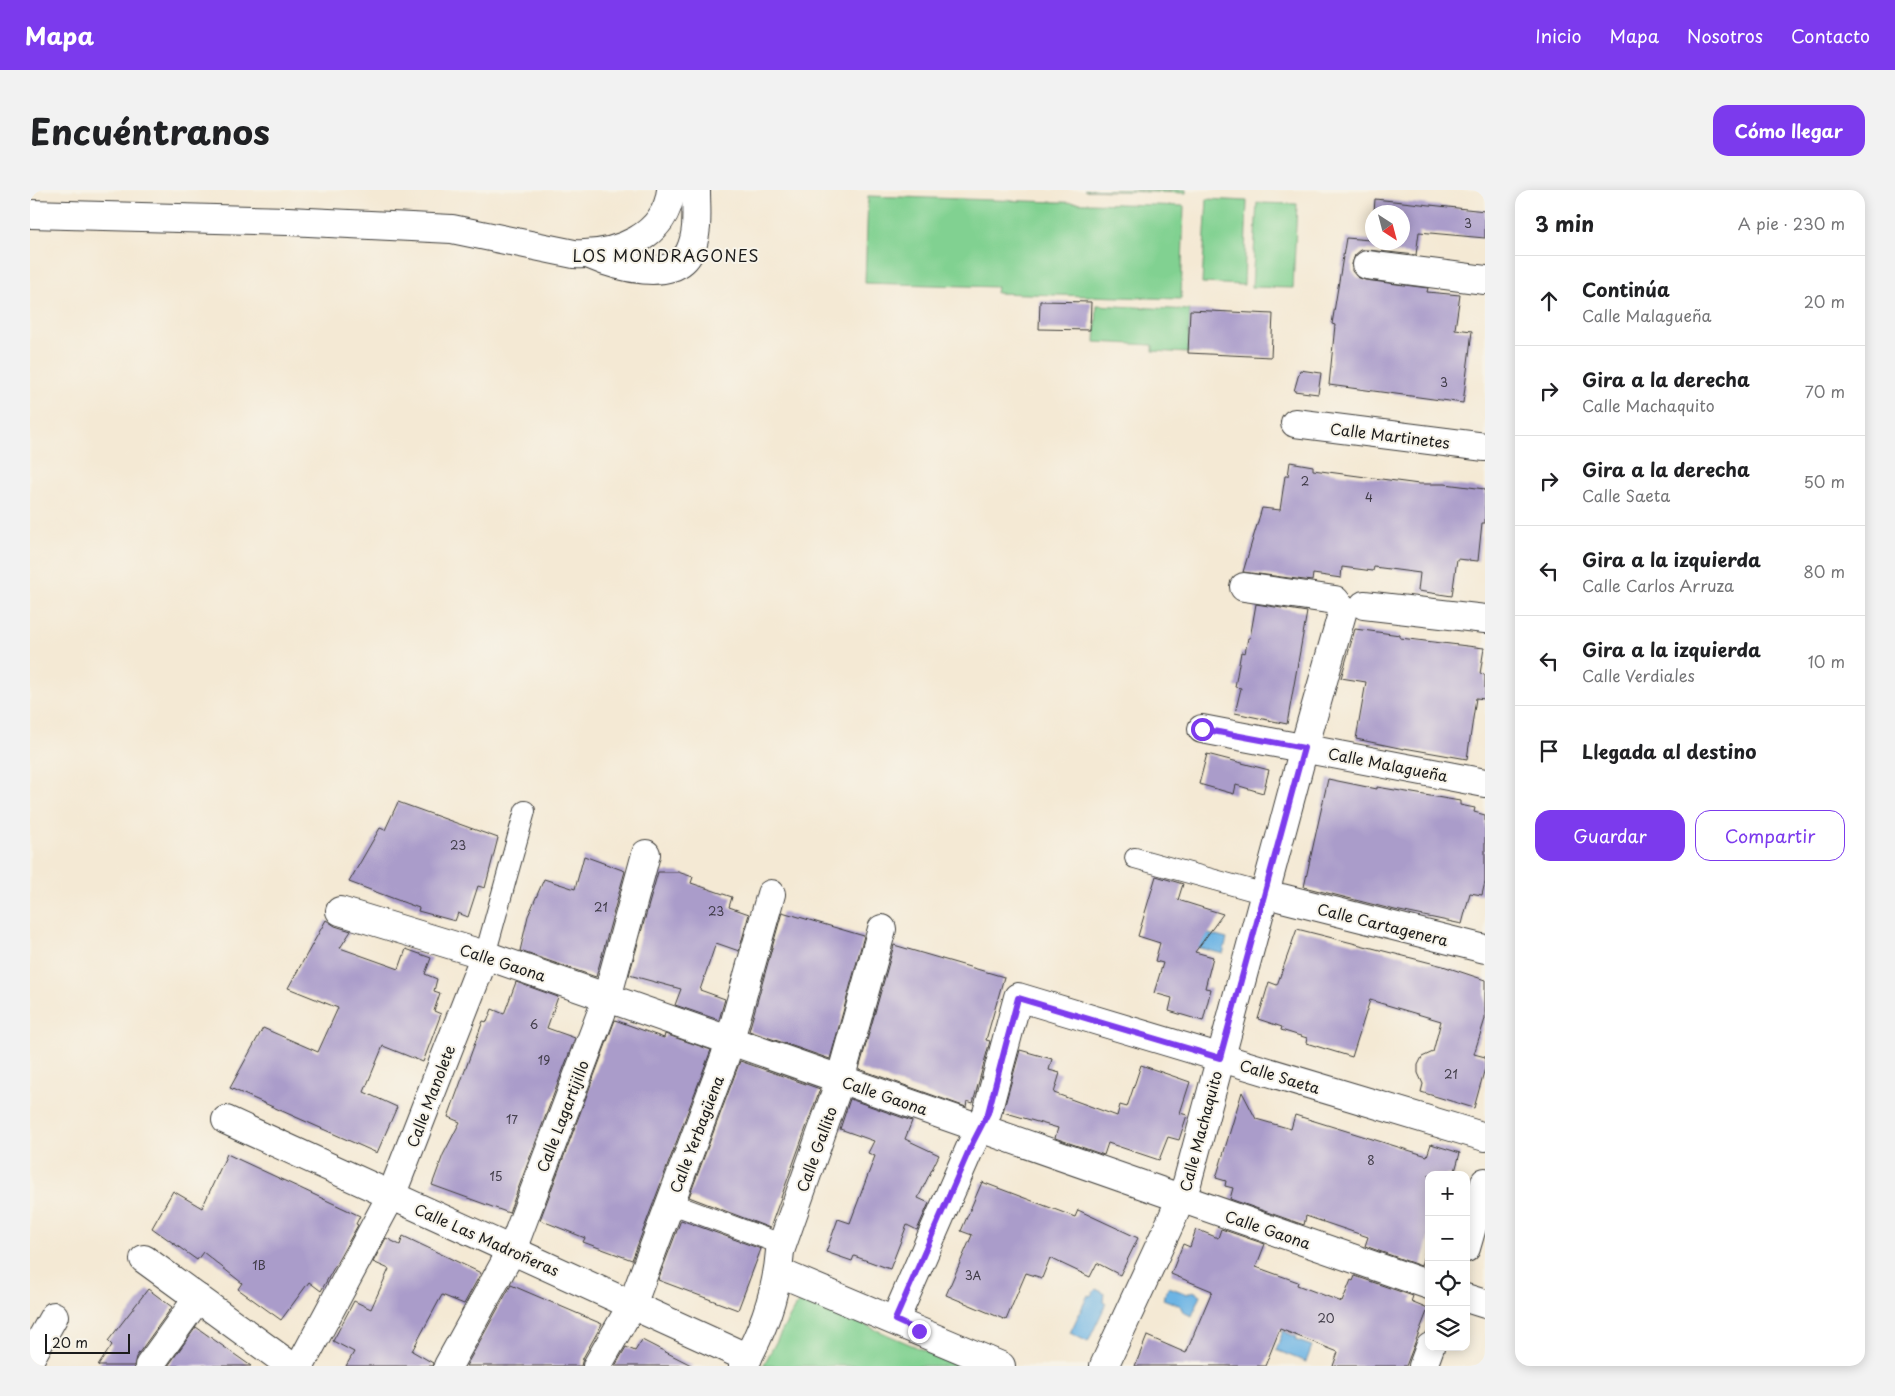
<!DOCTYPE html>
<html lang="es">
<meta charset="utf-8">
<style>
:root{--surface:#fff;--page:#f2f2f2;--text:#202124;--muted:#757577;--line:#e0e0e0;--accent:#7c3aed}
body{margin:0;font-family:"Playpen Sans",sans-serif;background:var(--page);color:var(--text)}
.controls{position:absolute;right:15px;bottom:15px;display:grid;overflow:hidden;border-radius:10px;box-shadow:0 2px 12px #0003}
.controls button{width:45px;height:45px;display:grid;place-items:center;padding:0;border:0;border-bottom:1px solid var(--line);background:var(--surface);color:var(--text);font:25px sans-serif}
.compass{position:absolute;left:1335px;top:15px;width:45px;height:45px;border-radius:50%;background:var(--surface);box-shadow:0 2px 12px #0003;rotate:144deg}
.scale{position:absolute;left:15px;bottom:12px;width:85px;box-sizing:border-box;padding-left:5px;border:2px solid #1c1c1c;border-top:0;font-size:14px;line-height:18px;white-space:nowrap;color:#1c1c1c;-webkit-text-stroke:4px #f7f3e8;paint-order:stroke}
.stop{position:absolute;width:15px;height:15px;margin:-11px;border:4px solid #7c3aed;border-radius:50%;background:#fff}
.stop.end{background:#7c3aed;border-color:#fff;box-shadow:0 1px 5px #0008}
.list{margin:0;padding:0;list-style:none}
h2{display:flex;justify-content:space-between;align-items:center;height:65px;margin:0;padding:0 20px;font-size:21px}
h2 small{font-size:16px;font-weight:400;color:var(--muted)}
.list li{display:grid;grid-template-columns:32px 1fr auto;gap:15px;align-items:center;box-sizing:border-box;height:90px;padding:0 20px;border-top:1px solid var(--line)}
.list b{display:block;font-size:19px;white-space:nowrap}
.list p{margin:0;font-size:16px;white-space:nowrap;color:var(--muted)}
.list em{font-size:16px;font-style:normal;color:var(--muted)}
.actions{display:flex;gap:10px;padding:15px 20px}
.actions a{flex:1;padding:11px 0;border:1px solid var(--accent);border-radius:15px;text-align:center;font-size:18px;color:var(--accent)}
.actions .main{background:var(--accent);color:#fff}
.icon{flex:none;width:28px;height:28px;fill:none;stroke:currentColor;stroke-width:2;stroke-linecap:round;stroke-linejoin:round}
.map{position:relative;flex:none;width:1455px;height:1176px;overflow:hidden;border-radius:15px}
header{display:flex;align-items:center;gap:30px;box-sizing:border-box;height:70px;padding:0 25px;background:var(--accent);color:#fff}
header strong{font-size:24px}
nav{display:flex;gap:28px;margin-inline-start:auto;font-size:18px}
.intro{display:flex;align-items:center;justify-content:space-between;box-sizing:border-box;height:120px;padding:0 30px}
h1{margin:0;font-size:35px}
.button{padding:12px 22px;border-radius:15px;background:var(--accent);color:#fff;font-size:18px;font-weight:700}
main{display:flex;gap:30px;padding:0 30px}
aside{flex:1;background:var(--surface);border-radius:15px;box-shadow:0 2px 12px #0003}
.map>svg:first-child{display:block}
.green{fill:#81d191;stroke:#4e7656}
.water{fill:#6cb4e4;stroke:#446880}
.building{fill:#aa9cca}
.lines{fill:none;stroke-linecap:round;stroke-linejoin:round}
.pedestrian-casing{stroke:#3c3b38;stroke-width:22}
.minor-casing{stroke:#3c3b38;stroke-width:30}
.tertiary-casing{stroke:#3c3b38;stroke-width:30}
.pedestrian{stroke:#fff;stroke-width:20}
.minor{stroke:#fff;stroke-width:28}
.tertiary{stroke:#fff;stroke-width:28}
.route{stroke:#7c3aed;stroke-width:6}
.labels{text-anchor:middle;dominant-baseline:central;stroke-width:4;stroke-linejoin:round;paint-order:stroke}
.number-label{font-size:12px;fill:#403c48}
.street-label{font-size:15px;fill:#1c1c1c;stroke:#f7f3e8}
.neighbourhood-label{font-size:16px;letter-spacing:1px;fill:#1c1c1c;stroke:#f7f3e8}
</style>
<header>
<strong>Mapa</strong>
<nav><a>Inicio</a><a>Mapa</a><a>Nosotros</a><a>Contacto</a></nav>
</header>
<div class="intro"><h1>Encuéntranos</h1><a class="button">Cómo llegar</a></div>
<main>
<div class="map">
<svg width="1455" height="1176" viewBox="0 0 1455 1176">
<rect width="100%" height="100%" fill="#f7f3e8"/>
<filter id="ink" filterUnits="userSpaceOnUse"><feTurbulence type="fractalNoise" baseFrequency=".02" numOctaves="2"/><feDisplacementMap in="SourceGraphic" scale="10" xChannelSelector="R" yChannelSelector="G"/><feConvolveMatrix kernelMatrix="1 2 1 2 8 2 1 2 1" color-interpolation-filters="sRGB"/></filter>
<filter id="wash" filterUnits="userSpaceOnUse"><feTurbulence type="fractalNoise" baseFrequency=".0096" numOctaves="4" result="noise"/><feDisplacementMap in="SourceGraphic" scale="20" xChannelSelector="R" yChannelSelector="G"/><feGaussianBlur stdDeviation="1.12" result="paint"/><feColorMatrix in="noise" values="0 0 0 0 0 0 0 0 0 0 0 0 0 0 0 0 0 1.4 0 .05"/><feComposite in="paint" operator="in"/></filter>
<g filter="url(#wash)">
<rect width="100%" height="100%" fill="#f4e9d4"/>
<g class="green">
<path d="M1054,0H1156V3Z"/>
<path d="M838,6L1154,16L1151,109L966,103L967,97L835,93Z"/>
<path d="M1177,9L1217,11L1214,95L1172,93Z"/>
<path d="M1227,13L1267,14L1263,98L1222,97Z"/>
<path d="M1067,115L1160,120L1158,163L1123,161V155L1065,152Z"/>
<path d="M778,1111L931,1176H733L765,1117L771,1112Z"/>
</g>
<g class="water">
<path d="M1167,741L1197,749L1193,764L1162,756Z"/>
<path d="M1139,1097L1157,1104L1163,1101L1171,1105L1162,1126L1155,1123L1151,1116L1133,1109Z"/>
<path d="M1066,1099L1074,1103L1073,1112L1076,1114L1058,1152L1040,1143L1058,1105L1060,1106Z"/>
<path d="M1253,1141L1266,1147L1265,1150L1282,1156L1276,1172L1246,1160Z"/>
</g>
<g id="blocks">
<g class="building">
<path d="M1345,9L1455,21V48L1389,42L1386,65L1338,60H1331L1325,65L1322,74V81L1327,87L1335,90L1398,98L1397,102L1430,105L1425,139L1442,141L1433,213L1299,195L1305,135L1302,134L1316,48L1340,50L1342,30V52H1372V22H1344Z"/>
<path d="M1010,111L1061,112L1060,140L1009,139Z"/>
<path d="M1160,120L1243,124L1241,167L1158,163Z"/>
<path d="M1270,180L1291,183L1288,204L1264,201Z"/>
<path d="M1260,272L1283,276V280L1389,294H1415L1455,299V333H1452L1448,371L1427,369L1422,406L1388,401L1390,383L1344,377L1343,381L1312,377L1311,388L1283,384L1282,391L1213,382L1232,318L1250,320L1255,286H1258Z"/>
<path d="M1226,414L1277,422L1257,534L1205,523L1211,498L1205,497L1211,462L1215,463L1218,448H1220Z"/>
<path d="M1325,439L1370,445V448L1454,458L1450,484L1455,485V509L1446,508L1437,569L1374,558V559L1326,549L1336,492L1311,488Z"/>
<path d="M1177,564L1239,580L1233,603L1206,595L1204,604L1169,594Z"/>
<path d="M1298,589L1347,599V597L1430,611V615L1445,618L1444,622L1455,625V692L1452,705L1440,703L1432,734L1365,720L1274,697Z"/>
<path d="M368,612L468,648L455,698L448,696L438,727L428,723L425,731L388,721L389,718L319,692L350,638L355,640Z"/>
<path d="M554,666L595,681L566,787L490,761L498,726L514,689L545,699Z"/>
<path d="M628,682H648L663,687L661,693L702,707L699,717L719,724L709,761L686,753L670,800L695,809L689,830L645,815L651,799L599,785Z"/>
<path d="M1126,686L1153,694L1148,710L1193,724L1165,762L1183,767L1175,798L1181,799L1173,831L1139,821L1142,808L1124,803L1133,773L1125,771L1130,753L1108,746Z"/>
<path d="M752,722L834,746L800,869L719,841Z"/>
<path d="M296,730L305,736L321,741L310,758L369,779L376,759L401,768L395,784L407,789L404,801L410,803L404,821L411,824L393,872L353,856L334,902L367,917L347,963L200,898L233,838L288,862L308,818L258,798Z"/>
<path d="M1267,739L1413,776L1455,790V829L1444,864L1455,867V878L1444,918L1391,902L1393,894L1388,883V875L1392,867L1403,862L1411,831L1340,810L1322,867L1276,853L1277,848L1251,840L1252,837L1228,829L1239,792L1247,795Z"/>
<path d="M864,755L974,787L956,850L960,851L943,913L937,911L936,917L829,879Z"/>
<path d="M486,792L528,807L517,838L545,848L479,1023L402,995L413,965L430,932L418,927L453,831L457,832L462,819L474,824Z"/>
<path d="M585,830L634,848L635,844L681,860L602,1070L553,1052L555,1048L510,1030Z"/>
<path d="M990,860L1022,869L1019,880L1030,883L1024,903L1087,926L1090,915L1097,917L1111,875L1160,892L1150,923L1157,925L1149,950L1138,947L1129,970L1078,953L1074,965L1025,948L1028,938L973,922Z"/>
<path d="M710,871L790,899L740,1038L659,1007Z"/>
<path d="M1212,902L1226,929L1261,939L1265,925L1397,966L1401,954L1430,963L1424,985H1399V1046L1391,1076L1335,1056L1338,1047L1276,1026L1274,1035L1200,1009L1203,998L1195,996L1196,991L1186,988Z"/>
<path d="M820,909L882,931L875,949L909,965L888,1008L899,1013L887,1040L877,1035L860,1079L824,1066L822,1071L796,1062L808,1029L820,1033L845,966L838,963L844,951L810,939Z"/>
<path d="M197,964L330,1026L326,1034L328,1035L291,1101L279,1092L251,1130L208,1099L212,1093L173,1062L167,1070L122,1038L143,1001L172,1018Z"/>
<path d="M952,992L1045,1027L1048,1020L1108,1048L1090,1085L1067,1073L1060,1087L1020,1068L1012,1088L996,1083L976,1130L916,1105L942,1045L931,1041Z"/>
<path d="M651,1030L731,1059L708,1120L628,1090Z"/>
<path d="M1166,1039L1188,1048L1191,1039L1235,1054L1226,1077L1268,1092L1267,1095L1312,1112L1321,1090L1323,1091L1325,1086L1383,1106L1381,1112L1398,1119L1376,1176H1303L1308,1162L1250,1139L1235,1176H1105L1117,1146L1156,1163L1182,1101L1141,1084L1153,1054L1160,1057Z"/>
<path d="M373,1046L451,1083L434,1114L412,1105L382,1161L403,1173L402,1176H316L324,1162L303,1151L324,1111L341,1119L359,1079L343,1072L356,1048L370,1055Z"/>
<path d="M481,1095L572,1134L553,1168L551,1176H436Z"/>
<path d="M118,1099L142,1117L106,1167L104,1176H68L82,1155L78,1151Z"/>
<path d="M166,1137L221,1176H138Z"/>
<path d="M612,1150L663,1176H585L596,1157L605,1161Z"/>
</g>
</g>
</g>
<g filter="url(#ink)">
<use href="#blocks" fill-opacity="0" stroke="#3c3b38" stroke-width="1"/>
<g class="lines">
<g class="pedestrian-casing">
<g id="pedestrian">
<path d="M1105,668L1221,700"/>
<path d="M455,765L495,621"/>
<path d="M640,1013L740,1050"/>
</g>
</g>
<g class="minor-casing">
<g id="minor">
<path d="M0,24L258,31L422,39L544,64C586,66 636,47 641,0"/>
<path d="M560,65C585,76 645,94 660,61C669,42 666,20 666,0"/>
<path d="M1337,75L1455,90"/>
<path d="M1265,233L1455,257"/>
<path d="M1334,415L1455,429"/>
<path d="M1172,539L1455,593"/>
<path d="M1252,708L1455,759"/>
<path d="M310,721L455,765"/>
<path d="M810,890L852,739"/>
<path d="M196,930L718,1168"/>
<path d="M114,1069L261,1176"/>
<path d="M748,1082L971,1176"/>
<path d="M1436,1108L1455,1114"/>
<path d="M865,1130L940,958L957,923L988,807L1455,947"/>
<path d="M0,1169L24,1126"/>
<path d="M119,1176L168,1108"/>
<path d="M418,1176L482,1060L577,808L616,664"/>
<path d="M567,1176L602,1115L695,867L741,704"/>
<path d="M1074,1176L1142,1029L1157,993L1274,558L1313,420L1305,410L1214,397"/>
</g>
</g>
<g class="tertiary-casing">
<g id="tertiary">
<path d="M1436,1058L1455,992"/>
<path d="M270,1176L361,1006L455,765L1399,1095"/>
<path d="M713,1176C733,1141 747,1100 750,1061L810,890"/>
<path d="M1393,1176L1400,1157"/>
</g>
</g>
<use href="#pedestrian" class="pedestrian"/>
<use href="#minor" class="minor"/>
<use href="#tertiary" class="tertiary"/>
</g>
</g>
<g class="lines" filter="url(#ink)">
<path class="route" d="M889,1141L865,1130L940,958L958,923L988,808L1190,868L1274,558L1172,539"/>
</g>
<g class="labels">
<g class="number-label">
<text x="1438" y="33">3</text>
<text x="1414" y="192">3</text>
<text x="1275" y="291">2</text>
<text x="1339" y="307">4</text>
<text x="428" y="655">23</text>
<text x="571" y="717">21</text>
<text x="686" y="721">23</text>
<text x="504" y="834">6</text>
<text x="514" y="870">19</text>
<text x="1421" y="884">21</text>
<text x="482" y="929">17</text>
<text x="1341" y="970">8</text>
<text x="466" y="986">15</text>
<text x="229" y="1075">1B</text>
<text x="943" y="1085">3A</text>
<text x="1296" y="1128">20</text>
</g>
<g class="street-label">
<text transform="translate(1360 245) rotate(7)">Calle Martinetes</text>
<text transform="translate(1358 574) rotate(11)">Calle Malagueña</text>
<text transform="translate(1353 734) rotate(14)">Calle Cartagenera</text>
<text transform="translate(473 772) rotate(18)">Calle Gaona</text>
<text transform="translate(1250 886) rotate(17)">Calle Saeta</text>
<text transform="translate(855 905) rotate(19)">Calle Gaona</text>
<text transform="translate(400 906) rotate(-69)">Calle Manolete</text>
<text transform="translate(532 926) rotate(-69)">Calle Lagartijillo</text>
<text transform="translate(1170 941) rotate(-75)">Calle Machaquito</text>
<text transform="translate(666 944) rotate(-69)">Calle Yerbagüena</text>
<text transform="translate(786 959) rotate(-70)">Calle Gallito</text>
<text transform="translate(1238 1039) rotate(19)">Calle Gaona</text>
<text transform="translate(457 1049) rotate(24)">Calle Las Madroñeras</text>
</g>
<g class="neighbourhood-label">
<text x="636" y="65">LOS MONDRAGONES</text>
</g>
</g>
</svg>
<div class="controls">
<button>+</button>
<button>−</button>
<button><svg class="icon" aria-label="locate" viewBox="0 0 24 24"><circle cx="12" cy="12" r="6"/><path d="M12 2v4M12 18v4M2 12h4M18 12h4"/></svg></button>
<button><svg class="icon" aria-label="layers" viewBox="0 0 24 24"><path d="M12 4l9 5-9 5-9-5zM3 14l9 5 9-5"/></svg></button>
</div>
<svg class="compass" viewBox="-18 -18 36 36"><path d="M0-13l5 13h-10z" fill="#e53935"/><path d="M0 13l5-13h-10z" fill="#757577"/></svg>
<div class="scale">20 m</div>
<div class="stop" style="left:1172px;top:539px"></div>
<div class="stop end" style="left:889px;top:1141px"></div>
</div>
<aside>
<h2>3 min<small>A pie · 230 m</small></h2>
<ul class="list">
<li><svg class="icon" aria-label="ahead" viewBox="0 0 24 24"><path d="M12 20V5M6 11l6-6 6 6"/></svg><div><b>Continúa</b><p>Calle Malagueña</p></div><em>20 m</em></li>
<li><svg class="icon" aria-label="right" viewBox="0 0 24 24"><path d="M7 20v-9h11M14 6l5 5-5 5"/></svg><div><b>Gira a la derecha</b><p>Calle Machaquito</p></div><em>70 m</em></li>
<li><svg class="icon" aria-label="right" viewBox="0 0 24 24"><path d="M7 20v-9h11M14 6l5 5-5 5"/></svg><div><b>Gira a la derecha</b><p>Calle Saeta</p></div><em>50 m</em></li>
<li><svg class="icon" aria-label="left" viewBox="0 0 24 24"><path d="M17 20v-9H6M10 6l-5 5 5 5"/></svg><div><b>Gira a la izquierda</b><p>Calle Carlos Arruza</p></div><em>80 m</em></li>
<li><svg class="icon" aria-label="left" viewBox="0 0 24 24"><path d="M17 20v-9H6M10 6l-5 5 5 5"/></svg><div><b>Gira a la izquierda</b><p>Calle Verdiales</p></div><em>10 m</em></li>
<li><svg class="icon" aria-label="arrive" viewBox="0 0 24 24"><path d="M6 21V4h12l-3 4 3 4H6"/></svg><div><b>Llegada al destino</b></div></li>
</ul>
<div class="actions"><a class="main">Guardar</a><a>Compartir</a></div>
</aside>
</main>
